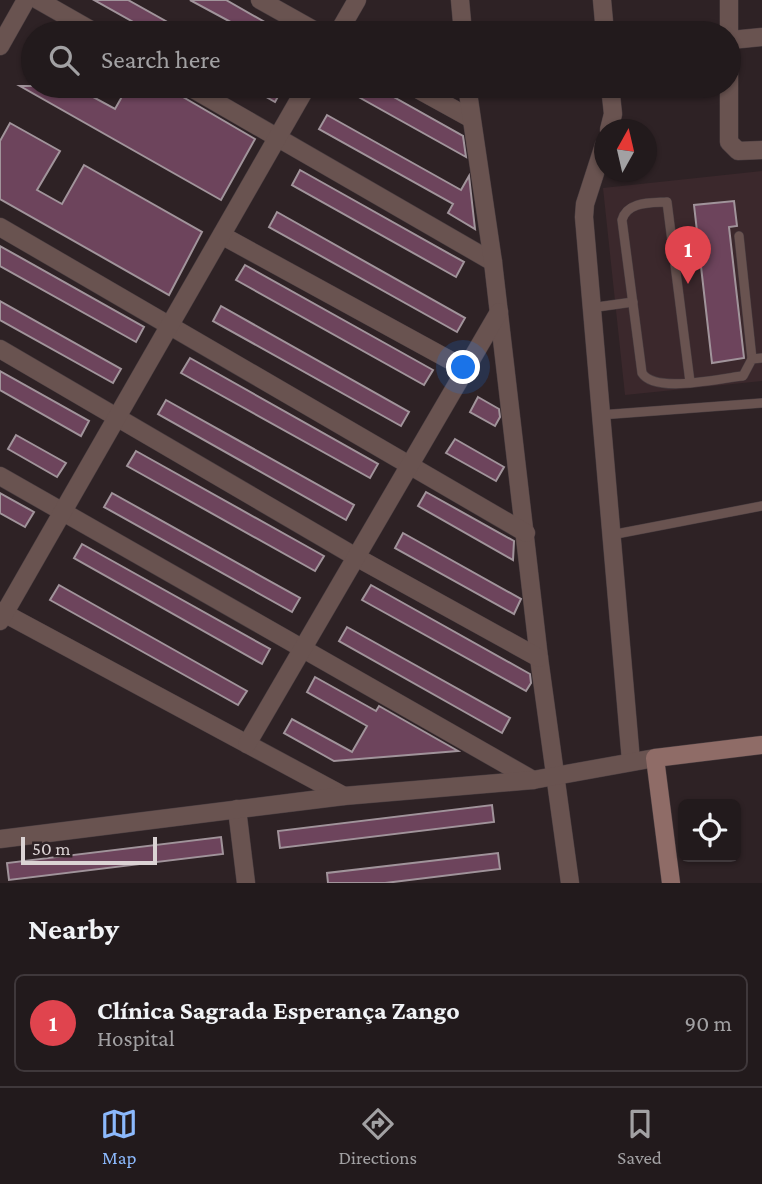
<!DOCTYPE html>
<meta charset="utf-8">
<style>
:root{--surface:#221a1c;--page:#2e2729;--text:#f1f3f6;--muted:#a2a1a3;--line:#3f383b;--accent:#8cb9fc}
body{margin:0;font-family:"Crimson Pro",serif;background:var(--page);color:var(--text)}
.controls{position:absolute;right:21px;bottom:21px;display:grid;overflow:hidden;border-radius:10px;box-shadow:0 2px 5px #0004}
.controls button{width:63px;height:63px;display:grid;place-items:center;padding:0;border:0;border-bottom:2px solid var(--line);background:var(--surface);color:var(--text);font:35px sans-serif}
.compass{position:absolute;left:594px;top:119px;width:63px;height:63px;border-radius:50%;background:var(--surface);box-shadow:0 2px 5px #0004;rotate:8deg}
.scale{position:absolute;left:21px;bottom:18px;width:136px;box-sizing:border-box;padding-left:7px;border:4px solid #dbd3d4;border-top:0;font-size:19px;line-height:24px;white-space:nowrap;color:#dbd3d4;-webkit-text-stroke:5px #2e2225;paint-order:stroke}
.you{position:absolute;left:464px;top:368px;width:24px;height:24px;margin:-18px;border:5px solid #fff;border-radius:50%;background:#1a73e8;box-shadow:0 0 0 10px #1a73e833}
.badge{display:grid;place-items:center;width:46px;height:46px;border-radius:50%;background:var(--accent);color:#fff;font-size:23px;font-weight:700}
.pin{position:absolute;translate:-50% -58px;filter:drop-shadow(0 2px 4px #0008)}
.pin::after{content:'';position:absolute;top:37px;width:24px;height:21px;background:inherit;clip-path:polygon(0 0,100% 0,50% 100%)}
.list{margin:0;padding:0;list-style:none}
h2{display:flex;justify-content:space-between;align-items:center;height:91px;margin:0;padding:0 28px;font-size:30px}
h2 small{font-size:23px;font-weight:400;color:var(--muted)}
.list li{display:grid;grid-template-columns:46px 1fr auto;gap:21px;align-items:center;box-sizing:border-box;height:98px;margin:0 14px 14px;padding:0 14px;border:2px solid var(--line);border-radius:10px}
.list b{display:block;font-size:26px;white-space:nowrap}
.list p{margin:0;font-size:23px;white-space:nowrap;color:var(--muted)}
.list em{font-size:23px;font-style:normal;color:var(--muted)}
.icon{flex:none;width:38px;height:38px;fill:none;stroke:currentColor;stroke-width:2;stroke-linecap:round;stroke-linejoin:round}
.map{position:relative;flex:none;width:762px;height:883px;overflow:hidden}
.search{position:absolute;background:var(--surface);box-shadow:0 2px 5px #0004;left:21px;right:21px;top:21px;height:77px;display:flex;align-items:center;gap:18px;box-sizing:border-box;padding:0 24px;border-radius:38px;color:var(--muted);font-size:26px}
.sheet{height:203px;background:var(--surface)}
nav{display:flex;justify-content:space-around;align-items:center;box-sizing:border-box;height:98px;border-top:2px solid var(--line);background:var(--surface);font-size:19px;color:var(--muted)}
nav a{display:grid;justify-items:center;gap:4px}
nav .on{color:var(--accent)}
.map>svg:first-child{display:block}
.built{fill:#3b282c}
.building{fill:#6d445c;stroke:#a1949b;stroke-width:2}
.lines{fill:none;stroke-linecap:round;stroke-linejoin:round}
.lane-casing{stroke:#4a3e41;stroke-width:10}
.street-casing{stroke:#4a3e41;stroke-width:19}
.secondary-casing{stroke:#4a3e41;stroke-width:19}
.lane{stroke:#695350;stroke-width:9}
.street{stroke:#695350;stroke-width:18}
.secondary{stroke:#8f6c67;stroke-width:18}
</style>
<div class="map">
<svg width="762" height="883" viewBox="0 0 762 883">
<rect width="100%" height="100%" fill="#2e2225"/>
<path class="built" d="M762,171V381L625,395L603,188Z"/>
<g class="building">
<path d="M94,0H128L187,33H153Z"/>
<path d="M190,0H226L284,33H251Z"/>
<path d="M20,86H73L115,109L128,86H164L255,139L221,200Z"/>
<path d="M247,86H284L275,102Z"/>
<path d="M339,86H374L463,136L466,157Z"/>
<path d="M327,115L461,190L469,176L475,229L448,213L453,204L319,129Z"/>
<path d="M10,123L60,151L37,190L62,204L84,165L202,232L169,295L0,199V141Z"/>
<path d="M300,170L464,262L456,277L292,185Z"/>
<path d="M734,201L737,226L729,227L744,358L712,363L694,205Z"/>
<path d="M277,212L465,318L457,332L269,227Z"/>
<path d="M0,246L144,327L136,342L0,266Z"/>
<path d="M245,265L433,370L424,385L236,280Z"/>
<path d="M0,301L121,369L113,383L0,320Z"/>
<path d="M221,306L409,412L401,426L213,321Z"/>
<path d="M190,358L378,464L370,478L181,373Z"/>
<path d="M0,371L89,421L81,436L0,390Z"/>
<path d="M478,397L499,409L500,417L495,426L470,412Z"/>
<path d="M166,400L354,505L346,520L158,414Z"/>
<path d="M16,435L66,463L57,477L8,449Z"/>
<path d="M455,439L504,467L496,481L446,453Z"/>
<path d="M136,451L324,556L315,571L127,466Z"/>
<path d="M426,492L514,541L513,560L418,506Z"/>
<path d="M0,493L34,512L25,527L0,513Z"/>
<path d="M112,493L300,598L292,612L104,507Z"/>
<path d="M403,533L521,599L514,614L395,548Z"/>
<path d="M82,544L270,649L262,664L74,558Z"/>
<path d="M59,585L247,691L238,705L50,600Z"/>
<path d="M371,585L530,674L531,683L526,691L362,600Z"/>
<path d="M347,627L510,718L502,733L339,641Z"/>
<path d="M315,677L376,711L379,706L458,751L334,761L284,733L292,719L352,752L367,726L307,692Z"/>
<path d="M492,805L494,822L280,848L278,831Z"/>
<path d="M221,837L223,854L9,880L7,863Z"/>
<path d="M498,853L500,869L385,883H328L327,873Z"/>
</g>
<g class="lines">
<g class="lane-casing">
<g id="lane">
<path d="M739,236L752,359"/>
<path d="M590,308L633,302"/>
<path d="M690,382L667,202C651,203 627,201 622,220L642,373C655,394 720,378 743,376L752,359L762,358"/>
<path d="M600,415L762,403"/>
<path d="M611,535L762,506"/>
</g>
</g>
<g class="street-casing">
<g id="street">
<path d="M38,0L96,33"/>
<path d="M260,0L319,33"/>
<path d="M460,0L463,33"/>
<path d="M602,0L605,33"/>
<path d="M729,0V142L738,151L762,150"/>
<path d="M338,33L357,0"/>
<path d="M731,40L762,37"/>
<path d="M0,46L26,0"/>
<path d="M188,86L493,262"/>
<path d="M412,86L470,118"/>
<path d="M467,86L493,262L539,658L570,883"/>
<path d="M609,130L613,114L610,86"/>
<path d="M604,145L585,204L584,217L631,761"/>
<path d="M0,227L526,533"/>
<path d="M223,236L466,369"/>
<path d="M0,349L356,557L539,658"/>
<path d="M0,476L533,780"/>
<path d="M0,611L344,796"/>
<path d="M0,621L307,86"/>
<path d="M247,744L499,312"/>
<path d="M237,809L246,883"/>
<path d="M0,839L344,796L533,780L655,758"/>
</g>
</g>
<g class="secondary-casing">
<path id="secondary" d="M671,883L655,758L762,745"/>
</g>
<use href="#lane" class="lane"/>
<use href="#street" class="street"/>
<use href="#secondary" class="secondary"/>
</g>
</svg>
<div class="controls">
<button><svg class="icon" aria-label="locate" viewBox="0 0 24 24"><circle cx="12" cy="12" r="6"/><path d="M12 2v4M12 18v4M2 12h4M18 12h4"/></svg></button>
</div>
<svg class="compass" viewBox="-18 -18 36 36"><path d="M0-13l5 13h-10z" fill="#e53935"/><path d="M0 13l5-13h-10z" fill="#a2a1a3"/></svg>
<div class="scale">50 m</div>
<div class="you"></div>
<div class="pin badge" style="left:688px;top:284px;background:#e0444e">1</div>
<div class="search"><svg class="icon" aria-label="search" viewBox="0 0 24 24"><circle cx="10" cy="10" r="6"/><path d="M15 15l6 6"/></svg>Search here</div>
</div>
<section class="sheet">
<h2>Nearby<small></small></h2>
<ul class="list">
<li><span class="badge" style="background:#e0444e">1</span><div><b>Clínica Sagrada Esperança Zango</b><p>Hospital</p></div><em>90 m</em></li>
</ul>
</section>
<nav>
<a class="on"><svg class="icon" aria-label="map" viewBox="0 0 24 24"><path d="M3 6l6-2 6 2 6-2v14l-6 2-6-2-6 2zM9 4v14M15 6v14"/></svg>Map</a>
<a><svg class="icon" aria-label="directions" viewBox="0 0 24 24"><path d="M12 3l9 9-9 9-9-9zM9 14v-3h6M13 9l2 2-2 2"/></svg>Directions</a>
<a><svg class="icon" aria-label="saved" viewBox="0 0 24 24"><path d="M7 4h10v16l-5-4-5 4z"/></svg>Saved</a>
</nav>
